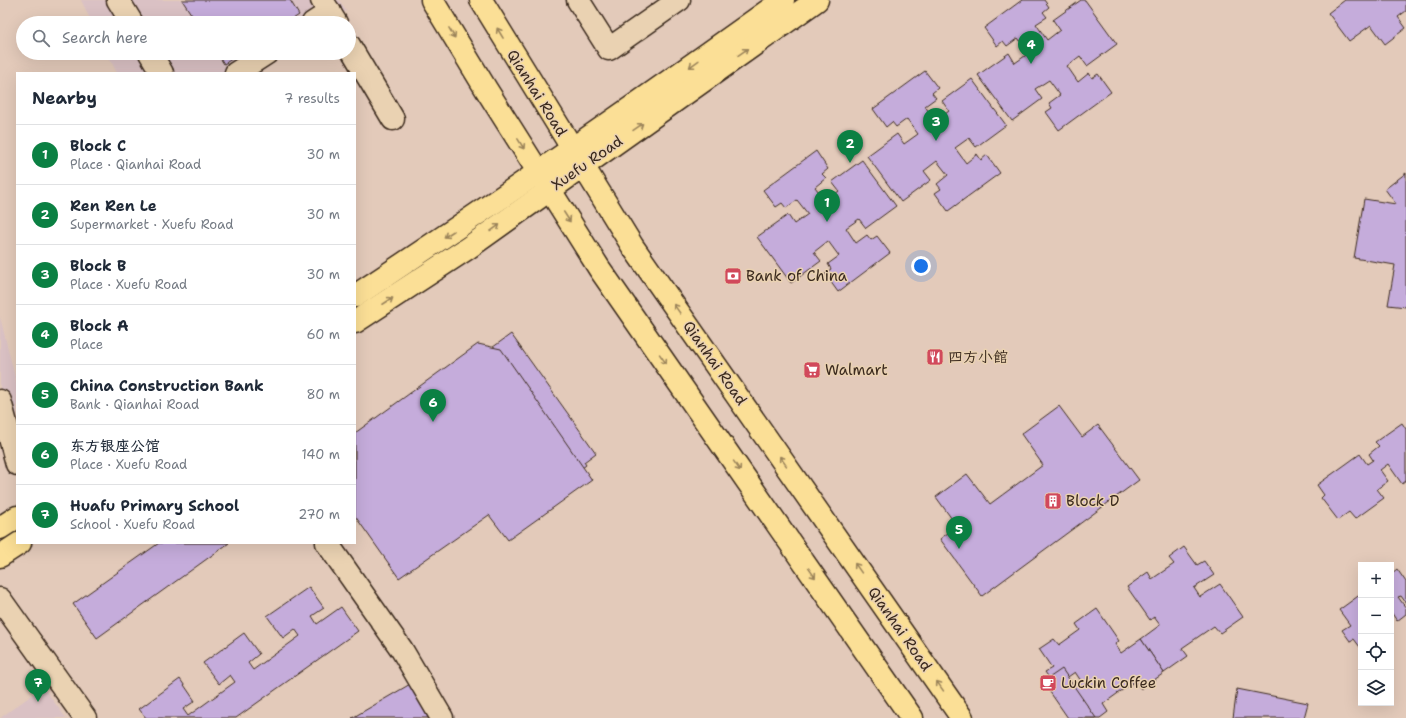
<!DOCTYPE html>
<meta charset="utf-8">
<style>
:root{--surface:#fff;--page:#f2f2f3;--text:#1f2937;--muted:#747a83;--line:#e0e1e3;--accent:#0b8043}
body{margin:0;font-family:"Shantell Sans","LXGW WenKai TC",sans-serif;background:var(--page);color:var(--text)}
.controls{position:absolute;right:12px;bottom:12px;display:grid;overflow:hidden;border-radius:0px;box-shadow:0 4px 16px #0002}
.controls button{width:36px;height:36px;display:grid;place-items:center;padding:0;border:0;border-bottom:1px solid var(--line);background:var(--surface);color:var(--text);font:20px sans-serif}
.you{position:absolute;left:921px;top:266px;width:14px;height:14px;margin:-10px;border:3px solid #fff;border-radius:50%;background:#1a73e8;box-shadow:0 0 0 6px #1a73e833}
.badge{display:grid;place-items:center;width:26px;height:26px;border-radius:50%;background:var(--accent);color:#fff;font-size:13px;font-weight:700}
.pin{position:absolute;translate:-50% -33px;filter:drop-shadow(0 1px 2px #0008)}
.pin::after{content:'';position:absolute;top:21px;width:14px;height:12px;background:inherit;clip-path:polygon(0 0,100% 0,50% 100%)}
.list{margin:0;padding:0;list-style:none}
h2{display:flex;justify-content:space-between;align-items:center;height:52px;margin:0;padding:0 16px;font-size:17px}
h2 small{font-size:13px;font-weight:400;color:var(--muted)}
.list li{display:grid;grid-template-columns:26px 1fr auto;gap:12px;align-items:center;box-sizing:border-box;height:60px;padding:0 16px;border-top:1px solid var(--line)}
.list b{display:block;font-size:15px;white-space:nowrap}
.list p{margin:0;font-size:13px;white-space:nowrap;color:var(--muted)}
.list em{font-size:13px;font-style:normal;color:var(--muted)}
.icon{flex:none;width:22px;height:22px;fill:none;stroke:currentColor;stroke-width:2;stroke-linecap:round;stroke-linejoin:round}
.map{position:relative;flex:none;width:1406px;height:718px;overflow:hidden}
.search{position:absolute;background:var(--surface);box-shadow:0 4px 16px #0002;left:16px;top:16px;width:340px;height:44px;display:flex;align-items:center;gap:10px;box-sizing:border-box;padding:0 14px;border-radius:22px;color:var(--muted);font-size:15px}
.panel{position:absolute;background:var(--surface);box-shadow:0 4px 16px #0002;left:16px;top:72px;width:340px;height:472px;border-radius:0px}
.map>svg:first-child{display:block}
.built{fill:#dac1c4}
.building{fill:#c5acdb;stroke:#3b2a1e}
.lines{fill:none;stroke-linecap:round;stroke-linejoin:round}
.minor-casing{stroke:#3b2a1e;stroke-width:25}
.major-casing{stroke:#3b2a1e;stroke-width:25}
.minor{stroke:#ead2b2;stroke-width:22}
.major{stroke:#fbdf96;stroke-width:22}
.oneway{stroke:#9b845a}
.labels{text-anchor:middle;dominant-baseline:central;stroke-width:3;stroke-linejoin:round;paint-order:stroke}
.street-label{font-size:15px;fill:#3b2a1e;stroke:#ead2b2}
.poi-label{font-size:15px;fill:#3b2a1e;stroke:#ead2b2;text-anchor:start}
</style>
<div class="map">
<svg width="1406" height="718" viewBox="0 0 1406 718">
<rect width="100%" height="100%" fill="#e3caba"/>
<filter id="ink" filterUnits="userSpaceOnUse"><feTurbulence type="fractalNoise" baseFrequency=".025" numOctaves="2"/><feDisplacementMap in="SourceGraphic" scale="8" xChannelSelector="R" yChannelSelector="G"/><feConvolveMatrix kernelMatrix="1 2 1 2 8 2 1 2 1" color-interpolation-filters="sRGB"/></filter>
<g filter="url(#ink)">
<g class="built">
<path d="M81,0H339L346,11L330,23H92Z"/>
<path d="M107,53H287L259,73H117Z"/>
<path d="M0,317L17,385V446L0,452Z"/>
<path d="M43,687L66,718H0Z"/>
</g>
<g class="building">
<path d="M182,0H290L299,15L287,23H197Z"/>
<path d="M1022,0H1044L1049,7L1043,12L1047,17L1036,24L1047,40L1060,30L1053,20L1081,0H1085L1117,44L1087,66L1080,56L1067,66L1078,82L1089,73L1092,78L1098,74L1111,92L1059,130L1046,112L1052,108L1049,103L1060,95L1049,80L1035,89L1042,99L1012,121L978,75L1009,53L1015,63L1029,53L1018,38L1007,46L1003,41L997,46L984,28Z"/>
<path d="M1345,0H1406V11L1398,17L1406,28L1385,44L1371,25L1349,41L1328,13Z"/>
<path d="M217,53H241L224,64Z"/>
<path d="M925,71L938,88L932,93L936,98L925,106L935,121L949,111L942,101L972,79L1006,125L976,147L969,138L955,148L966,163L977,154L981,160L987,155L1000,173L948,211L935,193L941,189L937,184L948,175L937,161L924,171L931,180L901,202L867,156L897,134L904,144L918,134L907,119L896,127L892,122L886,127L873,109Z"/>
<path d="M816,151L828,169L822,174L826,178L815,187L826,201L839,191L832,182L862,160L896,206L866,228L859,219L846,228L856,243L867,235L871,240L877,236L890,253L838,292L825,274L831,269L828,264L839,256L828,241L814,252L821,261L791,283L757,237L788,215L794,224L808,214L797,200L786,208L782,203L776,207L763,190Z"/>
<path d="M1406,173V307L1388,305L1395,265L1354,258L1364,199L1396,204L1385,189Z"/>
<path d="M511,334L596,453L584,462L586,465L568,479L564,474L539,491L543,498L525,512L519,505L507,515L487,485L504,473L499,466L533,442L502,401L399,477L414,494L377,522L355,490V448Z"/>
<path d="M478,344L501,349L592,480L508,540L489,515L399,578L355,516V433Z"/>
<path d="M1059,406L1082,437L1098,425L1139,480L982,596L940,539L957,526L936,497L967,474L990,504L1043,465L1021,434Z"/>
<path d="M1402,423L1406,429V481L1402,484L1388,464L1380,470L1388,481L1377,489L1384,498L1355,519L1349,512L1338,520L1321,498L1324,495L1317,485L1360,454L1367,464L1373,460L1369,454L1379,446L1375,442Z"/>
<path d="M159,543H229L97,638L73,604Z"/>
<path d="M1184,547L1197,565L1204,561L1214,575L1194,588L1200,597L1220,584L1243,617L1220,633L1214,626L1182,648L1188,656L1164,673L1141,639L1160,625L1154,617L1150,620L1127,587L1148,572L1152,579L1174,564L1169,558Z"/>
<path d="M1397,569L1406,582V603L1401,596L1398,597L1406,608V614L1397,621L1391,612V574Z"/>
<path d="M309,587L324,608L312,616L317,624L341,607L358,631L236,718H146L139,709L180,679L195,701L183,709L188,716L235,682L230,675L219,684L203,663L244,633L259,654L248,663L253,670L300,636L295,629L283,638L267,616Z"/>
<path d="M1361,594V646L1360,647L1354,639L1350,641L1342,630L1350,625L1339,610Z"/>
<path d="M1097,609L1119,641L1115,644L1121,653L1141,639L1164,673L1141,689L1135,681L1103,704L1108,712L1100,718H1078L1062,695L1081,681L1075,672L1055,686L1045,672L1052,668L1039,649L1054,639L1059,645L1080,630L1076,624Z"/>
<path d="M1062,669L1096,718H1068L1043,682Z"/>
<path d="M412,683L433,718H352Z"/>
<path d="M1237,689L1308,703L1304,718H1233Z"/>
</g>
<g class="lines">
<g class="minor-casing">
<g id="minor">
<path d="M118,0L132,23"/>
<path d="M322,0L336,23"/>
<path d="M578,0L609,49L679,0"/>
<path d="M313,23L330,12"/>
<path d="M349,45L393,119"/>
<path d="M150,53L162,73"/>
<path d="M236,73L267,53"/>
<path d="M0,401L17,464"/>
<path d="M327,543L402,650L442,718"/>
<path d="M0,599L85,718"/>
</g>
</g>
<g class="major-casing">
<g id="major">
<path d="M432,0L486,89L599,268L912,718"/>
<path d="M481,0L633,247L962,718"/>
<path d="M355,296C500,200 642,101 783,0"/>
<path d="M355,322L468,248L817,0"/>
<path d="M0,528L17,517"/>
<path d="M0,556L20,543"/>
</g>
</g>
<use href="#minor" class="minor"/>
<use href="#major" class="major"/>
</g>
<defs><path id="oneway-shaft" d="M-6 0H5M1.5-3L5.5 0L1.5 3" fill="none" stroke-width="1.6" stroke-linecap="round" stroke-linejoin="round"/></defs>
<g class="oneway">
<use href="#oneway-shaft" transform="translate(452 33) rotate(59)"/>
<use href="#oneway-shaft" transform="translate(500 33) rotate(-121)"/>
<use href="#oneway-shaft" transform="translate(743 52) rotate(-35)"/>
<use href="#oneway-shaft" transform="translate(694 64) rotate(144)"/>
<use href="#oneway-shaft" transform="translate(638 127) rotate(-35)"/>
<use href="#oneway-shaft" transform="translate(521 144) rotate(58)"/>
<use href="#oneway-shaft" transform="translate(567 217) rotate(57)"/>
<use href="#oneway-shaft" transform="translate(495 228) rotate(-36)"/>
<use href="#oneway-shaft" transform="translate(449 234) rotate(147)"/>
<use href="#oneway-shaft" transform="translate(388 301) rotate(-33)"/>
<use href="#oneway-shaft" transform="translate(677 309) rotate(-125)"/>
<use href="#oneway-shaft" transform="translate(663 359) rotate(55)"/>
<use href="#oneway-shaft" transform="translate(783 461) rotate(-125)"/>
<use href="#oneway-shaft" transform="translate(737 466) rotate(55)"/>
<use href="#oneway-shaft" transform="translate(858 568) rotate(-125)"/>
<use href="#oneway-shaft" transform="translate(812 573) rotate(55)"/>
<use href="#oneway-shaft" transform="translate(940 686) rotate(-125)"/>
</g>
</g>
<defs>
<g id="bank-square" transform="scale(0.9)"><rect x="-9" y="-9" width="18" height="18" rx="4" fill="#d1495b" stroke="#ead2b2"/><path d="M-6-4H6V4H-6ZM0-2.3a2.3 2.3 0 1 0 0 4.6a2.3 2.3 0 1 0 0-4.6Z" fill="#fff"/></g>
<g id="restaurant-square" transform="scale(0.9)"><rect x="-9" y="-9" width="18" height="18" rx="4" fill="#d1495b" stroke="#ead2b2"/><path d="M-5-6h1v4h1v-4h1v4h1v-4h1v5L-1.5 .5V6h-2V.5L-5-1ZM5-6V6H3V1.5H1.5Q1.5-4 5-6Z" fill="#fff"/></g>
<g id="supermarket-square" transform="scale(0.9)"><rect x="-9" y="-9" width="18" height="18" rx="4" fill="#d1495b" stroke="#ead2b2"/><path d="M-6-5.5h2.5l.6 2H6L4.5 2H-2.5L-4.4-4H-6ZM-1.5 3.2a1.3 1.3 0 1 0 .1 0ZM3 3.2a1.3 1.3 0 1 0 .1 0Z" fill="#fff"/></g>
<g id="building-square" transform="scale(0.9)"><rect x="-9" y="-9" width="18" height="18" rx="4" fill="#d1495b" stroke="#ead2b2"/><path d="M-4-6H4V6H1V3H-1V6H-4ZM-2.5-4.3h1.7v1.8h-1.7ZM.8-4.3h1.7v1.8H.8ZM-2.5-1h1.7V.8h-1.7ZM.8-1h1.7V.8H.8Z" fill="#fff"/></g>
<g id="cafe-square" transform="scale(0.9)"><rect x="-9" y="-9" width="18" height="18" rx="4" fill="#d1495b" stroke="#ead2b2"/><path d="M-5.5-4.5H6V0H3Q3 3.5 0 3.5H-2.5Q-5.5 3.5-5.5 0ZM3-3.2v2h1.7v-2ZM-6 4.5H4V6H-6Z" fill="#fff"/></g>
</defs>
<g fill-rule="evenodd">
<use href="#bank-square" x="733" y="276"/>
<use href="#restaurant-square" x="935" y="357"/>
<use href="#supermarket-square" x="812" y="370"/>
<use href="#building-square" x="1053" y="501"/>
<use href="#cafe-square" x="1048" y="683"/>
</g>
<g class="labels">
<g class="street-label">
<text transform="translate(537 93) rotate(58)">Qianhai Road</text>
<text transform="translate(587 163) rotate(-35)">Xuefu Road</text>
<text transform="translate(715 363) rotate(55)">Qianhai Road</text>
<text transform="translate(900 629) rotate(55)">Qianhai Road</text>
</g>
<g class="poi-label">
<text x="746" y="276">Bank of China</text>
<text x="948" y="357">四方小館</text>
<text x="825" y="370">Walmart</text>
<text x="1066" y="501">Block D</text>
<text x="1061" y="683">Luckin Coffee</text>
</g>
</g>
</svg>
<div class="controls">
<button>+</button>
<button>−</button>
<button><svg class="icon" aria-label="locate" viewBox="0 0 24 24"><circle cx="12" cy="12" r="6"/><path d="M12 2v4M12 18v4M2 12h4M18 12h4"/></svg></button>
<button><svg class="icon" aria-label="layers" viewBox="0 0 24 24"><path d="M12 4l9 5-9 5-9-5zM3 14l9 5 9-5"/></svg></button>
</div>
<div class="you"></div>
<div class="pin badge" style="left:827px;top:222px">1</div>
<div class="pin badge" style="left:850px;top:163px">2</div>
<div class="pin badge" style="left:936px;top:141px">3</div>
<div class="pin badge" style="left:1031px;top:64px">4</div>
<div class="pin badge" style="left:959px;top:549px">5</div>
<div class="pin badge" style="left:433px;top:422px">6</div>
<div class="pin badge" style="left:38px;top:702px">7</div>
<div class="search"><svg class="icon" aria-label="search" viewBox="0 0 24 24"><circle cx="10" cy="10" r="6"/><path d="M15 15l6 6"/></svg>Search here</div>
<section class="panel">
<h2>Nearby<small>7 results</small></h2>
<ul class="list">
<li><span class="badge">1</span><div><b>Block C</b><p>Place · Qianhai Road</p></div><em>30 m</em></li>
<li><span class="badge">2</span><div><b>Ren Ren Le</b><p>Supermarket · Xuefu Road</p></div><em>30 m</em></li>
<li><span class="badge">3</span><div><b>Block B</b><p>Place · Xuefu Road</p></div><em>30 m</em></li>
<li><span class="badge">4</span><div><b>Block A</b><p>Place</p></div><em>60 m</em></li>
<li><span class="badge">5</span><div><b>China Construction Bank</b><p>Bank · Qianhai Road</p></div><em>80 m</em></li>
<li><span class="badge">6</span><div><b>东方银座公馆</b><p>Place · Xuefu Road</p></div><em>140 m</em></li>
<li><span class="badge">7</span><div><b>Huafu Primary School</b><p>School · Xuefu Road</p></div><em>270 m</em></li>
</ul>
</section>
</div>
